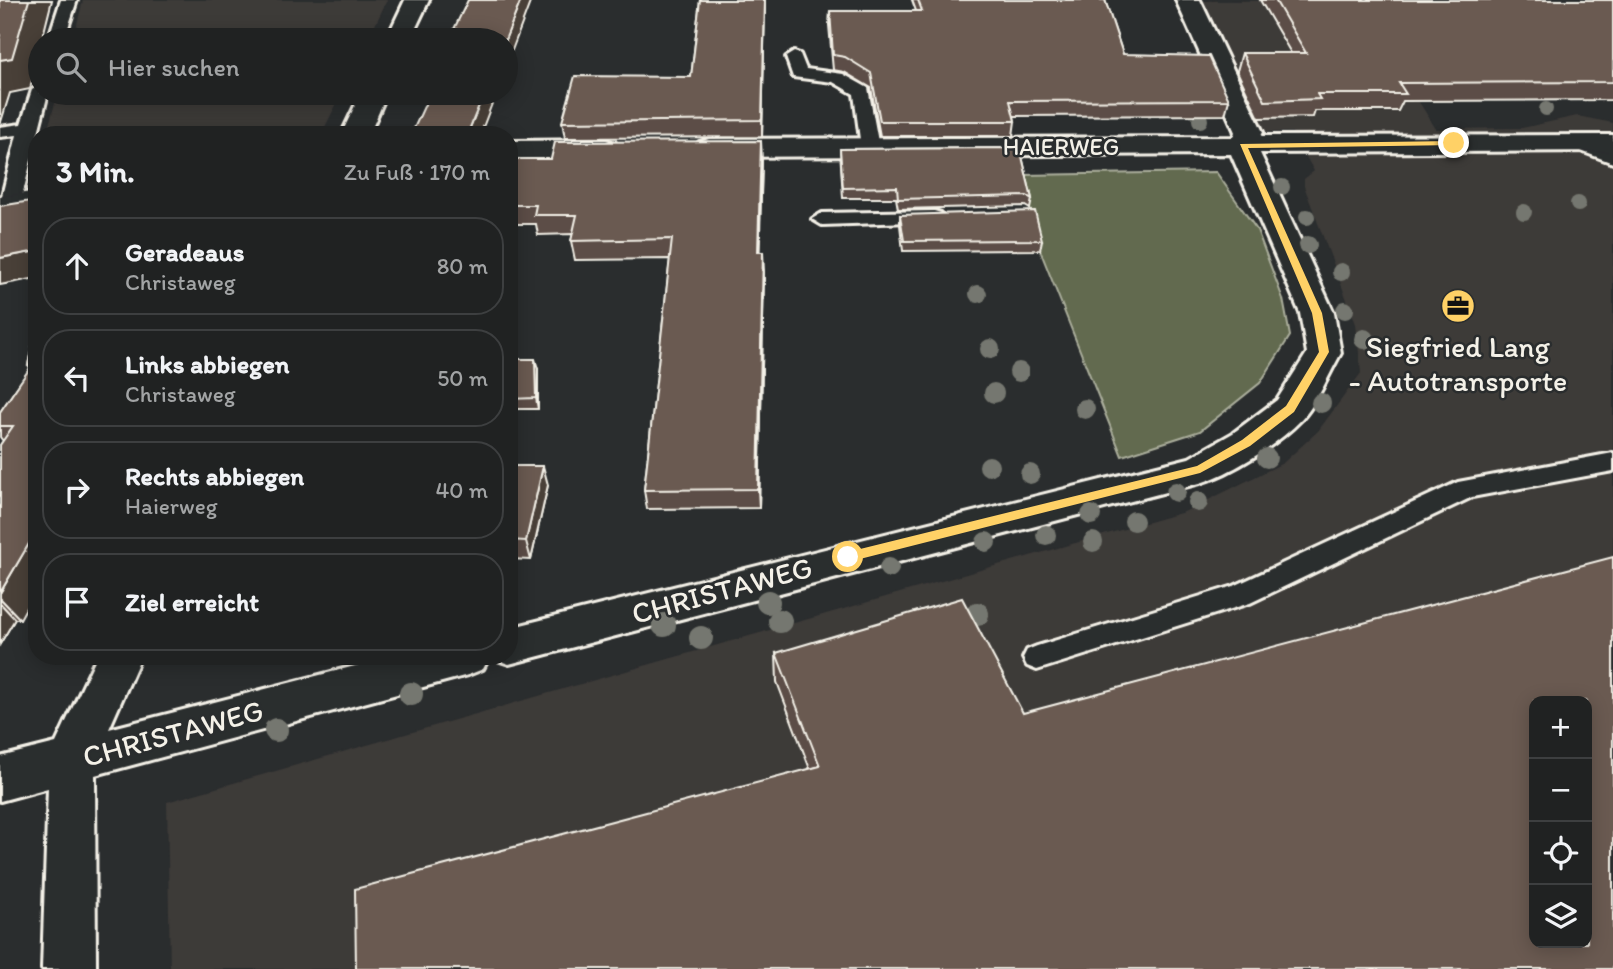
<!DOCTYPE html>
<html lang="de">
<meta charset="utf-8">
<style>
:root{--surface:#202222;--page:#282a2a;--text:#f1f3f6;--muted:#a2a4a5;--line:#3d3f40}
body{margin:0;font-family:Itim,sans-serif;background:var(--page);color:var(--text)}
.controls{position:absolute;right:21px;bottom:21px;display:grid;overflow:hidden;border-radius:14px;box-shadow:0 4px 18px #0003}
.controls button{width:63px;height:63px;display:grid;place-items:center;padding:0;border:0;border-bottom:2px solid var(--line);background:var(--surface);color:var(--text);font:35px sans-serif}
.stop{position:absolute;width:21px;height:21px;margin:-16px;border:5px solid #ffd166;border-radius:50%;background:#fff}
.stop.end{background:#ffd166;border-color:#fff;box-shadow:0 2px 7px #0008}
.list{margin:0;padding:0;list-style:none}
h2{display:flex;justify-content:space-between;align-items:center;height:91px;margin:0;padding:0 28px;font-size:30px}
h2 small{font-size:23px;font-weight:400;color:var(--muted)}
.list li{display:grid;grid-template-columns:46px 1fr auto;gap:21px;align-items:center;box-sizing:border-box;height:98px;margin:0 14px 14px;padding:0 14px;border:2px solid var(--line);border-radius:28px}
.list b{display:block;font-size:26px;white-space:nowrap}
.list p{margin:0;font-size:23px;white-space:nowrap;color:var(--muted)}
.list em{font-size:23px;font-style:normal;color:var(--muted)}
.icon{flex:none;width:38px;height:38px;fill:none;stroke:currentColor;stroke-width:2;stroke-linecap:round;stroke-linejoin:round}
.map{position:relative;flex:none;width:1613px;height:969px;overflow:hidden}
.search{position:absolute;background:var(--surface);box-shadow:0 4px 18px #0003;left:28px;top:28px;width:490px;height:77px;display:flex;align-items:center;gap:18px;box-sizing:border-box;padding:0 24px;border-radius:38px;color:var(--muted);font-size:26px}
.panel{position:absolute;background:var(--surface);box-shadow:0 4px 18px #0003;left:28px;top:126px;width:490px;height:539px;border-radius:28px}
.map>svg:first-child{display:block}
.built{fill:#3d3a38;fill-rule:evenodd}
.green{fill:#626a50;stroke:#abae9c;stroke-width:2}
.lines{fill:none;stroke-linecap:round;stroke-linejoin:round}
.lane-casing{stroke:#f4f1e8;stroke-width:6}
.street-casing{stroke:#f4f1e8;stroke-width:6}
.lane{fill:#2a2d2e;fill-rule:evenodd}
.street{fill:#2a2d2e;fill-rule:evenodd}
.tree{fill:#75776f}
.wall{fill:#5b4d46;stroke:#f4f1e8;stroke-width:2}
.shaded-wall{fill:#4a3f39;stroke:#f4f1e8;stroke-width:2}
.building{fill:#6a5a51;stroke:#f4f1e8;stroke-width:2;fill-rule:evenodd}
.route{fill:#ffd166}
.labels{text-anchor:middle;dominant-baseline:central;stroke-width:5;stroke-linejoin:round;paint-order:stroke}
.far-street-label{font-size:24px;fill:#f4f1e8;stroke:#2a2d2e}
.poi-label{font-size:30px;fill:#f4f1e8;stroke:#2a2d2e}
.street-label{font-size:30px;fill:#f4f1e8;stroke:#2a2d2e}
</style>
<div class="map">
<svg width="1613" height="969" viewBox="0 0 1613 969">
<rect width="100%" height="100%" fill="#2a2d2e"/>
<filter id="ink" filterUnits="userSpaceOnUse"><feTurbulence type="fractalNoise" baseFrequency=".0143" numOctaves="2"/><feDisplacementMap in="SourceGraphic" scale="14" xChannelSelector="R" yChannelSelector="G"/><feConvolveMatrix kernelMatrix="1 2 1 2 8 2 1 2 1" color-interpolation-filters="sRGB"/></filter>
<g filter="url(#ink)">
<g class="built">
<path d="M83,0H387L368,40H73Z"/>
<path d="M1613,0L1387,51L1436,129L1522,128L1577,116L1613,123V969H170L167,802L1184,512L1283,463L1318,431L1361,373L1356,324L1304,186V179L1314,171L1292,132H1252L1193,1ZM1534,701H1587V943H1534Z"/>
<path d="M58,93H342L324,129L310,135H46Z"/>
</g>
<path class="green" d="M1216,172L1257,230L1283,299L1290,336L1260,383L1200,431L1122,456L1040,250L1022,175Z"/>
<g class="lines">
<g class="lane-casing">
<g id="lane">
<path d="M61,0H77L64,40H48Z"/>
<path d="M794,52L800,54L806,69L843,74L868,88L879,147L876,151L870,152L861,147L854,94L833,82L793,77L786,57Z"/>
<path d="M40,85V93H48L20,204L10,210L3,208L0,204L17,135L0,137V127L21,124L32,90Z"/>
<path d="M1579,139L1613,151V163L1573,148L1570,144Z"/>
<path d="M934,211L941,213L944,217L941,221L822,225L812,219L822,213Z"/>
<path d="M1613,453V471L1472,497L1250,603L1037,670L1027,666L1023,658L1027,650L1037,646L1234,586L1458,482Z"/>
</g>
</g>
<g class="street-casing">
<g id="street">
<path d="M405,0H429L410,40H386Z"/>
<path d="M1176,0H1200L1263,132L1261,136L1613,135V151L1260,153L1334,313L1341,353C1330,372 1317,403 1302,419C1278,444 1233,473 1200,483L509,664L494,659L492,656H509V628L1189,458L1233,433L1277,400L1307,353L1300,313L1231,154L709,157L699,154L695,148L699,142L709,139L1233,137L1235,132Z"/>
<path d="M361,93H387L369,135H341Z"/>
<path d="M606,140L616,143L620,149L616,155L606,158L509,159V141Z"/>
<path d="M37,191V209L0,215V197Z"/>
<path d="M97,656H141L109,729L394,656H490L483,669L468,675L95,775L96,969H42L48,788L0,801V757L56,743Z"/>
</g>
</g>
<use href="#lane" class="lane"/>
<use href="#street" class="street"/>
</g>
<g class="tree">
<circle cx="1546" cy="109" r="7"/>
<circle cx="1200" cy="120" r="8"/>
<circle cx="1282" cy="187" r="8"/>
<circle cx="1578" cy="204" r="8"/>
<circle cx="1524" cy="212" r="8"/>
<circle cx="1307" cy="217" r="8"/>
<circle cx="1308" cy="245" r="9"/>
<circle cx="1341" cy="272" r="9"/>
<circle cx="978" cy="294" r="9"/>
<circle cx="1345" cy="310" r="9"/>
<circle cx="1364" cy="339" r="10"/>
<circle cx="990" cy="349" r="10"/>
<circle cx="1019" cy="372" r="10"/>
<circle cx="994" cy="393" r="10"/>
<circle cx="1321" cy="403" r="10"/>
<circle cx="1085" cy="409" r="10"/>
<circle cx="1267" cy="458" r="10"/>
<circle cx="989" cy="466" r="10"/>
<circle cx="1030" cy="474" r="10"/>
<circle cx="1176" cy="492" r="10"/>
<circle cx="1198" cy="502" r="10"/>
<circle cx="1091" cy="515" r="10"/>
<circle cx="1134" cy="521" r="10"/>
<circle cx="1046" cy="535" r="10"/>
<circle cx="986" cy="542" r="10"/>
<circle cx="1093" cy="542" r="10"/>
<circle cx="889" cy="568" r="10"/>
<circle cx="768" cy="602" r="12"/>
<circle cx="977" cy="614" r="12"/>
<circle cx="780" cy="621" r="12"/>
<circle cx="664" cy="625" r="12"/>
<circle cx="701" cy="638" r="12"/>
<circle cx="411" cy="694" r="12"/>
<circle cx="276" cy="730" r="12"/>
</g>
<g class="wall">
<path d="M700,0H765L762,137L565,138L562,122L691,77Z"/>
<path d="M912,0H1105L1123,54L1229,100L1225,115L1014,116L1015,121L1013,136H880L871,88L844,72L833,70L829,25L830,11H916Z"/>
<path d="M1260,0H1613V100L1403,101L1398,111H1315L1313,117L1259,118L1237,71L1242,53H1291Z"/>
<path d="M1020,148L1032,199L1030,209L1025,206L898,209L896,198H843L840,149Z"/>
<path d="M509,159L762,160L759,252L764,272L759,508L647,509L644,490L670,259L575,260L571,241L573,234L538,235L536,224H509Z"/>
<path d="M900,215L1042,240L1040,250L903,251L900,225Z"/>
<path d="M37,322L20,619H15L0,644V445L3,441L0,437V412L30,368L28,365Z"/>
<path d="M509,359L538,369V409H509Z"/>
<path d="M509,466L548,485L531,560L509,559Z"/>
<path d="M776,653L1023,713L810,769L777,682Z"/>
</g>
<g class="shaded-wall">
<path d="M29,0H52L42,40H40V48L30,89L10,93L0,125V60Z"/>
<path d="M521,0H531L506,66V40H505Z"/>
<path d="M765,0V5L762,137V120Z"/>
<path d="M484,93H496L480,135H467Z"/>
<path d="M761,141L762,160L759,272L758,252Z"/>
<path d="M37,251V278L0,285V258Z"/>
<path d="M763,252L764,272L759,508L758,489Z"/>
<path d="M535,359L538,369V409L536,398Z"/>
<path d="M543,466L548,485L531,560L526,541Z"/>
<path d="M37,530V588L20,619L0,598V593Z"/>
<path d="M0,603L15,619L0,644Z"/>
</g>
<g class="building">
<path d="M0,0H29L12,58L0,60Z"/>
<path d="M468,0H521L505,40H452L457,29H454Z"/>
<path d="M700,0H765L762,120L562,122L575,76L691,77Z"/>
<path d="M918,0H1105L1123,54L1209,56L1229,100L1010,101L1015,121H880L871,73L845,57L833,55L830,11H922Z"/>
<path d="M1275,0H1613V82L1399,83L1406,94H1317L1320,99L1265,101L1242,53H1306Z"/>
<path d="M428,93H484L467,135H411L427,100H425Z"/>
<path d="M761,141L758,252H763L758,489L644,490L672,239L571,241L577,215H534L536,205H509V159H551L555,142Z"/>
<path d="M1020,148L1032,199L1027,196L898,199L897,187L843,188L840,149Z"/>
<path d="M37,200V251L0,258V206Z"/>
<path d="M1035,211L1042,240L904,241L900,215Z"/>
<path d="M37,322V530L0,593V445L13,426H0V412L32,365H28Z"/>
<path d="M509,359H535L536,398L509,399Z"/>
<path d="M509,466H543L526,541L509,540Z"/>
<path d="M1613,557V969H356L355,889L820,766L776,653L962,598L1023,713ZM1534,701H1587V943H1534Z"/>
</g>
</g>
<path class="route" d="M1454,141L1457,145L1248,148L1322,313L1329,352L1294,412L1250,446L1200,473L848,562L844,561L842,557L848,552L1197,466L1242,440L1286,406L1319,352L1312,313L1240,144Z"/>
<defs>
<g id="office-disc" transform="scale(1.75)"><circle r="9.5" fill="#ffd166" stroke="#2a2d2e"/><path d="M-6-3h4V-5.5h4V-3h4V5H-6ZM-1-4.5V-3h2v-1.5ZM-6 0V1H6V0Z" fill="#111"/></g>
</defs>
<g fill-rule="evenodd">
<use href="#office-disc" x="1458" y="306"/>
</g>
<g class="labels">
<g class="far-street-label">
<text x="1061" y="146">HAIERWEG</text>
</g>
<g class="poi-label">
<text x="1458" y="346">Siegfried Lang<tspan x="1458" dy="34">- Autotransporte</tspan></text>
</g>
<g class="street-label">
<text transform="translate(722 590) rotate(-15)">CHRISTAWEG</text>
<text transform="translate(173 733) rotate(-15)">CHRISTAWEG</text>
</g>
</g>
</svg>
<div class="controls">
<button>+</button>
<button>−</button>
<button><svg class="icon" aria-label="locate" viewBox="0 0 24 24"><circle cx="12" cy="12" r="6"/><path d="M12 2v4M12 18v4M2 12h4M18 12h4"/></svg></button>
<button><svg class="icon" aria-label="layers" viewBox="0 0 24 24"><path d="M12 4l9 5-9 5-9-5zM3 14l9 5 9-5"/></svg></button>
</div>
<div class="stop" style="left:848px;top:557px"></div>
<div class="stop end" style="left:1454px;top:143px"></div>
<div class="search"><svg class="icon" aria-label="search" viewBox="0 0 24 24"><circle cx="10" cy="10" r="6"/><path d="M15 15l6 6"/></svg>Hier suchen</div>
<section class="panel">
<h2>3 Min.<small>Zu Fuß · 170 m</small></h2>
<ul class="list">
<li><svg class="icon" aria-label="ahead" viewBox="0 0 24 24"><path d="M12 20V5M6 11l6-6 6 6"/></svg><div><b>Geradeaus</b><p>Christaweg</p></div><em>80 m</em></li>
<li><svg class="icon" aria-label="left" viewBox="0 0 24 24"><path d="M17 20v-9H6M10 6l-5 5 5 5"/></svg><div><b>Links abbiegen</b><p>Christaweg</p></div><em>50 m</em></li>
<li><svg class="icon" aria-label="right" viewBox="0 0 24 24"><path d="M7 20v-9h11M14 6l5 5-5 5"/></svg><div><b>Rechts abbiegen</b><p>Haierweg</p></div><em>40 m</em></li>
<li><svg class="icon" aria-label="arrive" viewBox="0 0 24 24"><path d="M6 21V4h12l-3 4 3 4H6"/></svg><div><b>Ziel erreicht</b></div></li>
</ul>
</section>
</div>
